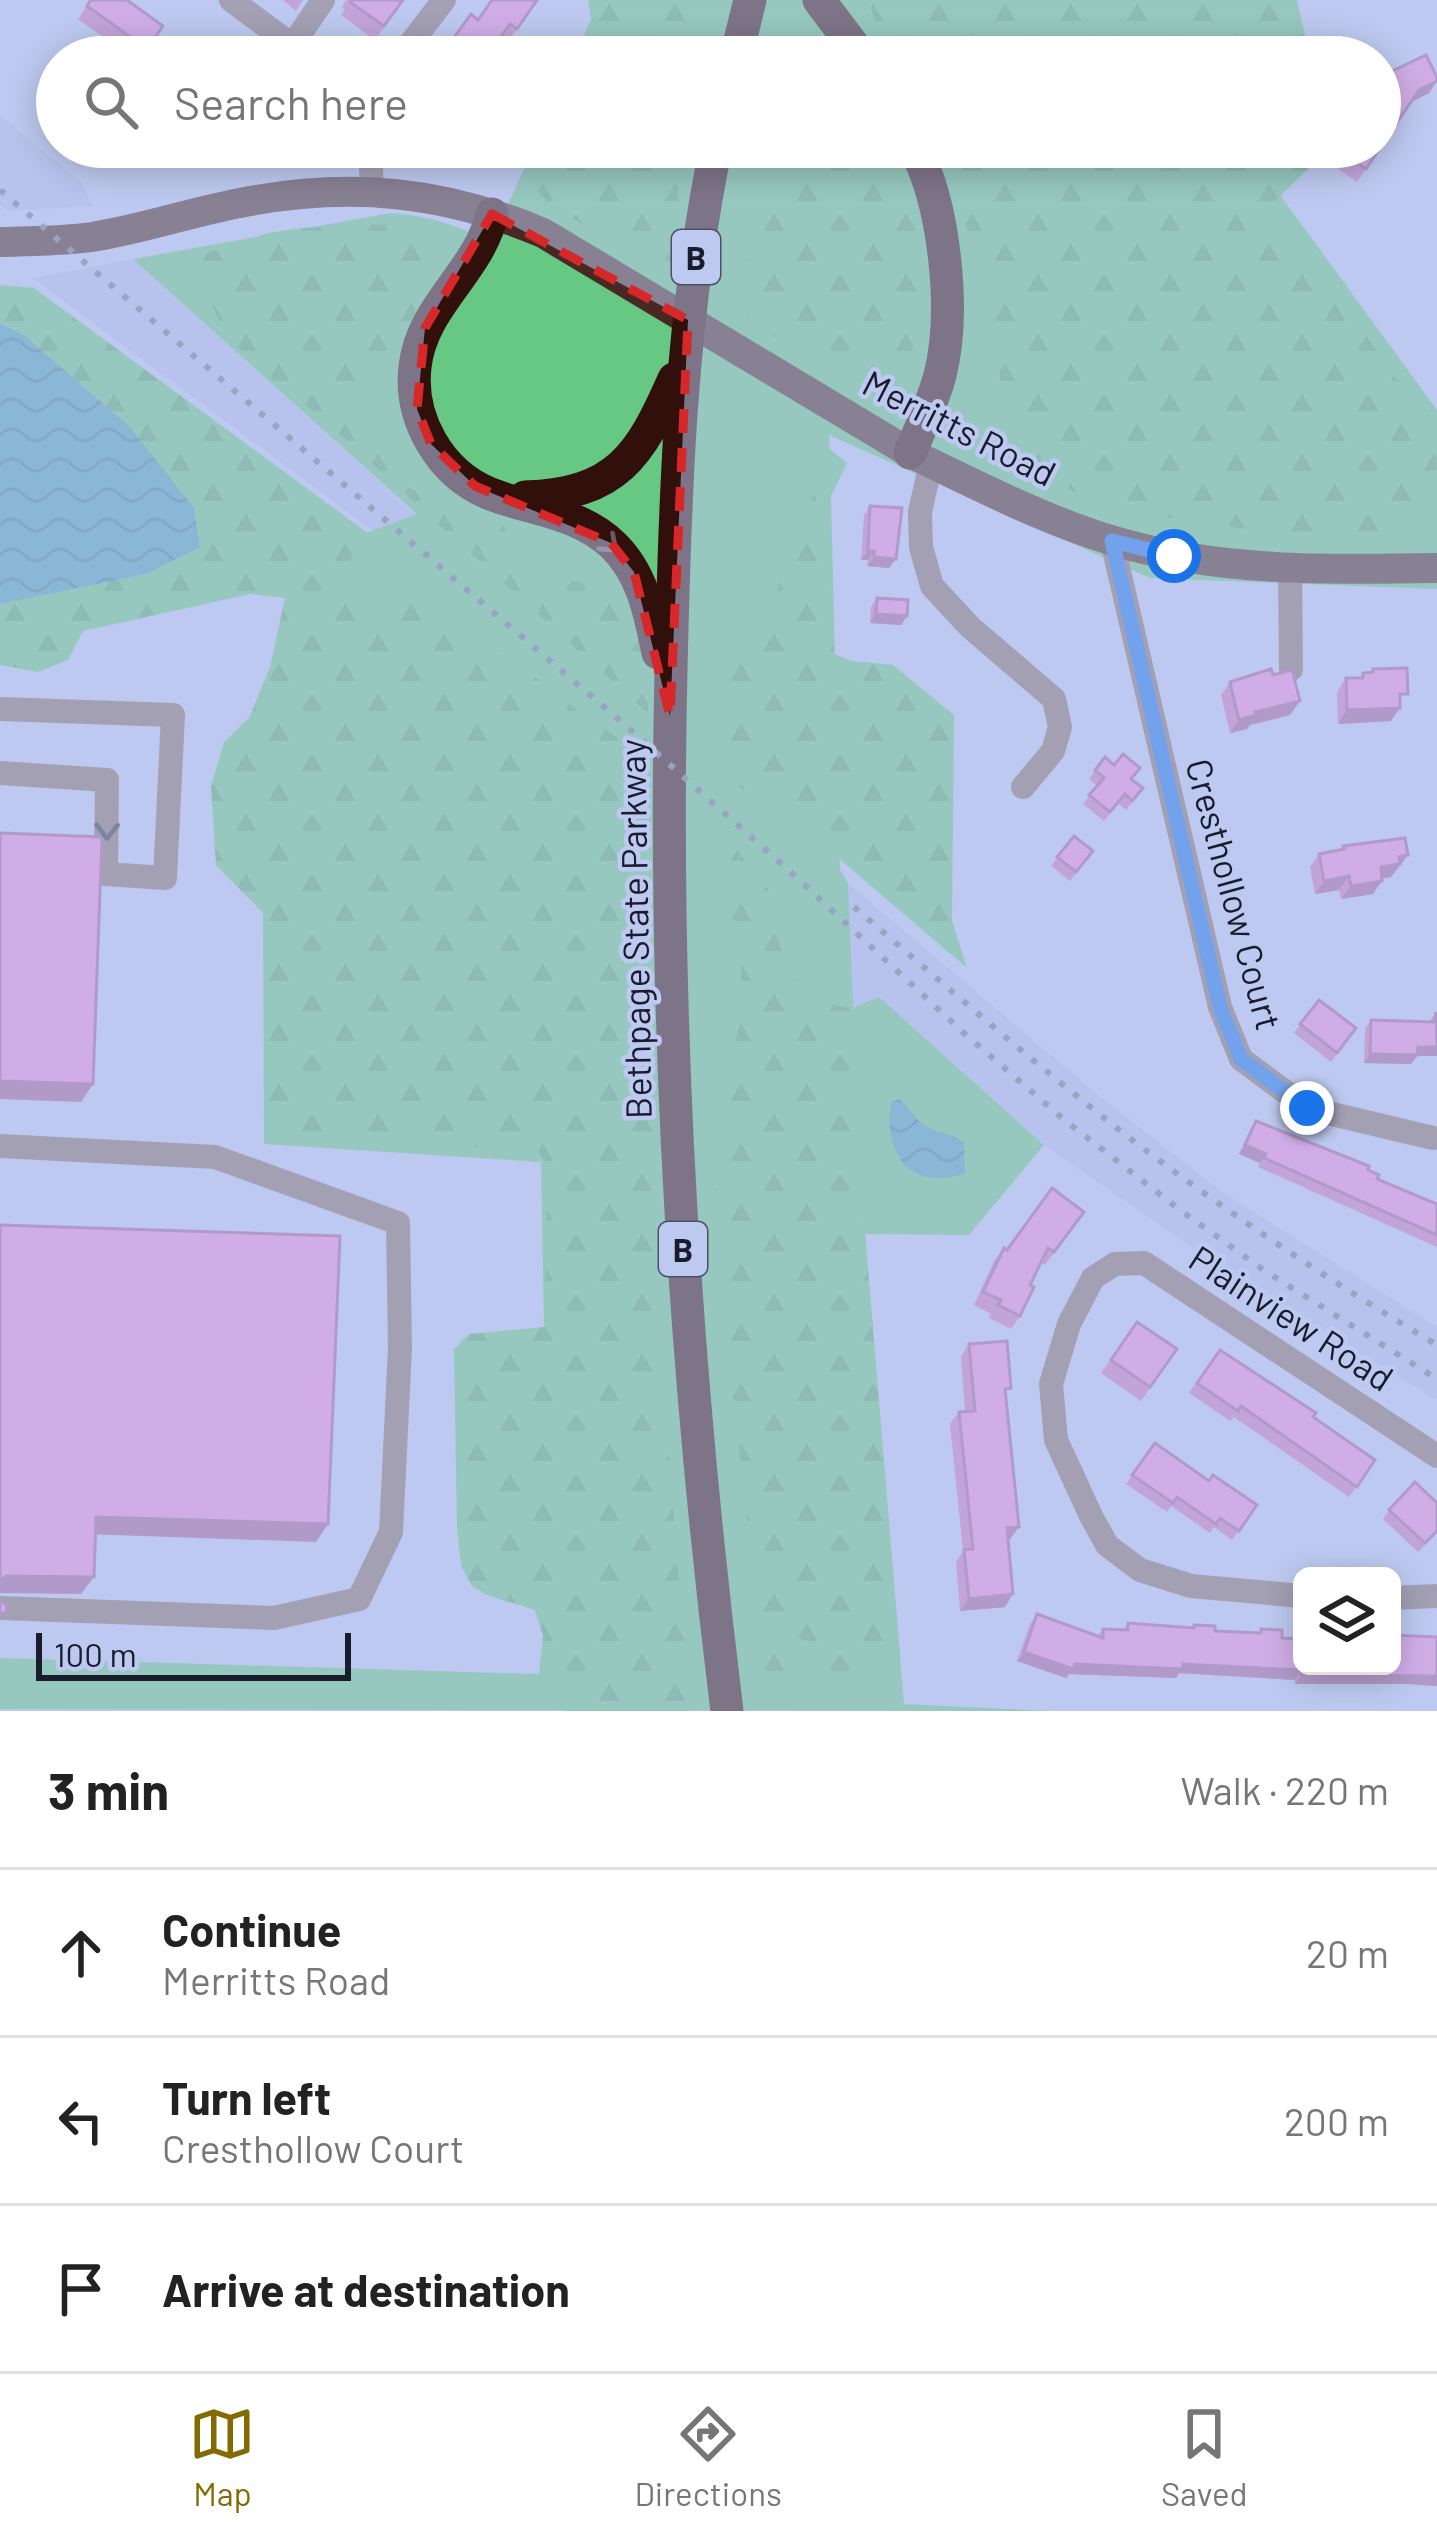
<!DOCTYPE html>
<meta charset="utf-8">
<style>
:root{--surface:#fff;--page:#f6f6f6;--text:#222;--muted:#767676;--line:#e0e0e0;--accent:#846a04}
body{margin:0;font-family:Barlow,sans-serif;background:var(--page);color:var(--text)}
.controls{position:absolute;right:36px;bottom:36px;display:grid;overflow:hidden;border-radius:18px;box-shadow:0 6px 30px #0003}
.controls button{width:108px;height:108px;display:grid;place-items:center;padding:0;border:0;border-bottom:3px solid var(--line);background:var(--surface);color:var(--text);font:60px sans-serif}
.scale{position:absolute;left:36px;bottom:30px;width:315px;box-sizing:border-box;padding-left:12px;border:6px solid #191d2b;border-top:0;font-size:33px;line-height:42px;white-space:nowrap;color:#191d2b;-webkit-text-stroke:9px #bdc9f0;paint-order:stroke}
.stop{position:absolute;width:36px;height:36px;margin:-27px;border:9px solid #1a73e8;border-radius:50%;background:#fff}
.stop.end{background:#1a73e8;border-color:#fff;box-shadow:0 3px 12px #0008}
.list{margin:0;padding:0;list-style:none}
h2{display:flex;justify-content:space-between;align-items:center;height:156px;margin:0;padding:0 48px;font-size:51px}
h2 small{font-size:39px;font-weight:400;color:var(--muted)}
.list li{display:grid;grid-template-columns:78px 1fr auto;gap:36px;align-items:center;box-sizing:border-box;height:168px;padding:0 48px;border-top:3px solid var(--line)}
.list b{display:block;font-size:45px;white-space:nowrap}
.list p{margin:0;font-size:39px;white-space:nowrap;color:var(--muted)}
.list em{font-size:39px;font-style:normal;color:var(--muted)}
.icon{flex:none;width:66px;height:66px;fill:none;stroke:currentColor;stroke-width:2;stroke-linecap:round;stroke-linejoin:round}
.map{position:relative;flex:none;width:1437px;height:1711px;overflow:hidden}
.search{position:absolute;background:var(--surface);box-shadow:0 6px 30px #0003;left:36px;right:36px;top:36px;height:132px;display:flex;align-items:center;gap:30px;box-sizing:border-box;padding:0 42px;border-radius:66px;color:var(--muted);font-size:45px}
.sheet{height:660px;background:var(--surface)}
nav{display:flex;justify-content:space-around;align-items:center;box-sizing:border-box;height:168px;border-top:3px solid var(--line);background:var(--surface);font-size:33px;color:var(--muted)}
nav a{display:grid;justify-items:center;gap:6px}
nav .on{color:var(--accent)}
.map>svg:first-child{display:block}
.built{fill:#afbde9}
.green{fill:#66c883}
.forest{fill:url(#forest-firs)}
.water{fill:url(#water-waves)}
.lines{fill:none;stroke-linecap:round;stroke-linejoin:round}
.minor{stroke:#83706c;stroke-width:24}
.major{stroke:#472822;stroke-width:30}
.highway{stroke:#310f0a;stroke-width:33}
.rail{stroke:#6d758f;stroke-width:6;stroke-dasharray:6 12;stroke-linecap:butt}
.wall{fill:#c779bd}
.shaded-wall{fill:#a2639a}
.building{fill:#e78ddc;stroke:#a2639a;stroke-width:3}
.oneway{stroke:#695966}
.oneway2{stroke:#34323b}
.route{stroke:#1a73e8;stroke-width:15}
.marked{fill:none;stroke:#d62828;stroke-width:9;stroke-dasharray:24 15;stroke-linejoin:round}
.labels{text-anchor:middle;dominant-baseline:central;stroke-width:9;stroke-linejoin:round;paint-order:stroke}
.shield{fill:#bdc9f0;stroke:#4a5166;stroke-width:3}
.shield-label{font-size:33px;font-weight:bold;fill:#191d2b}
.street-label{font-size:36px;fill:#191d2b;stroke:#bdc9f0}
</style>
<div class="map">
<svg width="1437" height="1711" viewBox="0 0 1437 1711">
<defs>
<pattern id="forest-firs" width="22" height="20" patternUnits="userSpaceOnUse" patternTransform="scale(3)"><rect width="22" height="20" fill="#66c883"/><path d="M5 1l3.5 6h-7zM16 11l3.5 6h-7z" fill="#58ab71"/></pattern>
<pattern id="water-waves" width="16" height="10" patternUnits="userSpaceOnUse" patternTransform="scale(3)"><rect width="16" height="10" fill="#49a3b3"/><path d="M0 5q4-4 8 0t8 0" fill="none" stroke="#3c8492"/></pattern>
</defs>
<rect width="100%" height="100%" fill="#bdc9f0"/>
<g class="built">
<path d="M0,115L82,183L92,206L7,211L0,204Z"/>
<path d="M133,259L417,515L639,761L373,531L33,278Z"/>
<path d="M718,773L1098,1095L1225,1194L1437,1327V1400L1251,1288L1044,1145L879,997L853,1009Z"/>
</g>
<g class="green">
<path d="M588,0H1263V57H574L591,19Z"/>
<path d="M534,147H1263L1264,173L1437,410V589L1150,578L829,435L830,449L847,463L831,496L840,870L848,883L853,1008L879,997L1044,1145L969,1235L865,1234L904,1704L1049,1711L0,1709V1658L573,1675L544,1328L541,1162L264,1144L287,562L417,514L133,259L391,213C428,215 458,226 491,242Z"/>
</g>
<g class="forest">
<path d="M595,0H716L700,57H585L591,41Z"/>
<path d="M868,0H1297L1310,57H898L874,18Z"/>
<path d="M545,147H684L679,172L674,255L668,267L646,264L549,204L535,188L538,163Z"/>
<path d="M939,147H1309L1308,169L1272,204L1408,395L1437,419C1437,441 1437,480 1435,499C1426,526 1386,539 1362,546L1103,508L1032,468L1006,416L982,271Z"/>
<path d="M828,150L842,153L873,169L903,176L920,241L917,335L905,372L859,377L796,352L748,318L741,289L761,210L787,166Z"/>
<path d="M393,224L418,240L431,274L411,323L376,361L355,391L365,425L411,489L464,513L503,525L533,568L629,598L649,651L648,714L316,413L275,382L223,333L210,298L203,268L168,265L268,233L301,228Z"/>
<path d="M0,285L34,288L369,534L343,570L366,597L414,599L468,624L589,719L631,746L647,760L653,1080L665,1412L685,1651L678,1671L690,1689L692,1711H564L539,1674L543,1636L535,1610L487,1595L472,1586L461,1566L457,1528L454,1349L469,1334L544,1327L548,1168L539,1151L288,1133L264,1144L263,913L216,865L211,786L224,742L249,718L270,667L285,598L250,594L83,631L68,660L38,672L0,665V604L146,574L128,425L25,336L0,323Z"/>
<path d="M814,494L827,504L834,654L852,661L893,665L954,715L952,921L967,968L809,833L718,773L730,660L735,645L749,636L772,610L790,544Z"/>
<path d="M723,828L749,867L774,896C770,942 788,964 812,1000L853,1009L865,1233L900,1656C882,1672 847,1676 823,1671L815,1644L796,1637L794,1672L776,1684L768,1677L763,1648L734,1408L715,1213L721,1102L738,1032L742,955L719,864Z"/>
</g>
<g class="water">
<path d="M0,323L25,336L128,425L194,508L200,547L146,574L0,604Z"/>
<path d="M899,1099C910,1106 915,1121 927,1127C941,1134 953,1132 964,1143L965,1173C911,1193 882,1153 891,1102Z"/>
</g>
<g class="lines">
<g class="minor">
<path d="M231,0L308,57"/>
<path d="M292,46L323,0"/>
<path d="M400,57L444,0"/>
<path d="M370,147L372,190"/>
<path d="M931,463L920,512L921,547L932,586L970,627L1054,699L1060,727L1053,751L1023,787"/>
<path d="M1112,541L1220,1007L1241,1059L1307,1108L1433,1138"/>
<path d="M1290,568L1291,669"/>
<path d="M0,709L173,715L165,878L106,874L107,780L0,773"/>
<path d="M0,1146L215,1157L398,1223L400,1348L391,1532L359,1599L274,1618L0,1608"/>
<path d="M1302,1596L1191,1586L1140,1570L1107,1545L1091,1516L1056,1440L1051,1384L1069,1324L1093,1278L1115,1264L1144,1263L1437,1456"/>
<path d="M1392,1598L1437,1596"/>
</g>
<path class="major" d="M0,242C31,241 62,241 92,237C144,229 194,211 245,202C351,182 444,191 543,233L910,453C974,484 1046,521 1114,541C1218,572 1329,570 1437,568"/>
<g class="highway">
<path d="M819,0L862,57"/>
<path d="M736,57L750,0"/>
<path d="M716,147C680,320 675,494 671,670C663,1018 684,1366 727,1711"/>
<path d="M492,214C479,272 421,306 415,367C409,418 439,472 488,493C530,510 579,512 613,545C643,574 650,614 658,653"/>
<path d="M910,453C921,427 933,402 940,375C956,312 945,204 914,147"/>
<path d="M525,497C617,494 640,456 674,379"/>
</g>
<g class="rail">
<path d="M0,190L632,731L795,876L964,1033L1062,1118L1180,1210L1265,1271L1437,1379"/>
<path d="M854,907C944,984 1033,1063 1127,1136C1226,1212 1330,1281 1437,1345"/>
</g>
</g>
<g class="wall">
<path d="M91,0L163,26L141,57H131L78,19Z"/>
<path d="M283,0H303L296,11Z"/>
<path d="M346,0H403L375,40L341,15L345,9L342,7Z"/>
<path d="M537,0L508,42L478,20Z"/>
<path d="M1388,73L1429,93L1410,103L1357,182L1322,158L1330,147H1380Z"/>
<path d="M870,506L889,568L867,566L868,560H861L864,515Z"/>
<path d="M877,598L907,616L901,625L870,623L871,607Z"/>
<path d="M1373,669L1400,705L1391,721L1338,724L1337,692L1346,678H1359L1363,673H1370Z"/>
<path d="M1230,682L1290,715L1250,725L1247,729L1230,733L1221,695Z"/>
<path d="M1105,757L1143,788L1126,810L1118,803L1104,821L1083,804L1097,786L1089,779Z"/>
<path d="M1074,836L1093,851L1070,881L1051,866Z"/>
<path d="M1343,846L1399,868L1396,869L1391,877L1382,878L1373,894L1341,899L1339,890L1315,894L1310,867L1319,854L1341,850Z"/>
<path d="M1319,1000L1356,1028L1331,1062L1294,1033Z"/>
<path d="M1436,1012L1437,1056H1417L1411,1064L1364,1063L1365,1029L1371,1020L1429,1022Z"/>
<path d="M1256,1121L1368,1170L1377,1179L1437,1204V1247L1258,1167L1260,1163L1239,1154L1250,1130Z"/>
<path d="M1084,1212L1045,1265L1041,1263L1030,1285L1020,1316L1011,1329L989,1318L991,1314L974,1305L994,1261L1004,1248L1007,1250Z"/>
<path d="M1137,1322L1177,1349L1141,1401L1101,1373Z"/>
<path d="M969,1344L1006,1396L1010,1539L1008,1540L1005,1607L960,1611L956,1562L963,1551L950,1424L959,1412L965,1411L961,1356Z"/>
<path d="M1220,1350L1375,1460L1349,1497L1234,1417L1230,1421L1189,1393Z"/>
<path d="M1155,1443L1209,1481L1257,1505L1232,1540L1214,1527L1210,1533L1171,1506L1167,1512L1126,1484Z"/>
<path d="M1437,1503V1533L1418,1552L1383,1519L1389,1510Z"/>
<path d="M1037,1614L1098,1636L1103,1629H1124L1128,1623L1192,1628L1194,1625L1215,1631L1259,1633L1261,1629L1282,1638L1302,1666L1437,1637V1686L1409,1684H1295V1680L1179,1673L1176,1678L1069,1674L1066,1678L1017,1661L1030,1624Z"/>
</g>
<g class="shaded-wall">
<path d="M1437,81L1429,93L1409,103L1419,90Z"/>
<path d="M868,551H874L868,560H861Z"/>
<path d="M874,557L896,559L889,568L867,566Z"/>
<path d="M876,614L907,616L901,625L870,623Z"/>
<path d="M1300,701L1290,715L1250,725L1247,729L1230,733L1239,720L1255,712Z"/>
<path d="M1400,708L1391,721L1338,724L1347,710Z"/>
<path d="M1408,855L1391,877L1372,880L1381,867L1399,857Z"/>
<path d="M1349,876L1339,890L1315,894L1324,881Z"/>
<path d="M1382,881L1373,894L1341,899L1351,886Z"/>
<path d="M1418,1047H1437V1056H1417L1411,1064L1364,1063L1370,1054Z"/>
<path d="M0,1081L93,1084L81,1102L0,1099Z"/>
<path d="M1245,1145L1266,1154L1260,1163L1239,1154Z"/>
<path d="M96,1517L328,1524L316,1542L84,1534Z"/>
<path d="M1019,1527L1010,1539L999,1540L1007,1528Z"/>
<path d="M6,1576L94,1577L81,1594L0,1593V1581Z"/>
<path d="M1013,1594L1005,1607L960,1611L969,1599Z"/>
<path d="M1024,1652L1075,1664H1183L1301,1670L1295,1680L1179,1673L1176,1678L1069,1674L1066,1678L1017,1661Z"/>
<path d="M1416,1674L1437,1676V1686L1409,1684H1295L1301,1675Z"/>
</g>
<g class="building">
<path d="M91,0H127L163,26L147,49L87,6Z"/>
<path d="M352,0H403L384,26L350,2Z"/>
<path d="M492,0H537L517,29L510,24L486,57H440L471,14L478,20Z"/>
<path d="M205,44L210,57H185L183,52Z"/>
<path d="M1426,55L1437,77V81L1419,90L1366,169L1335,147H1380V67L1388,73Z"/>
<path d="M870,506L902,508L896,559L874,557V551H868Z"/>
<path d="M877,598L908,600L907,616L876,614Z"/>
<path d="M1407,668L1408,694H1400V708L1347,710L1346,678H1363V673L1373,672V669Z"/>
<path d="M1271,669L1273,675L1292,670L1300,701L1255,712L1256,715L1239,720L1230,682Z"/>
<path d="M1123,754L1140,768L1131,779L1143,788L1132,801L1125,794L1110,812L1089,795L1104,778L1095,770L1105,757L1114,765Z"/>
<path d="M0,833L102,837L93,1084L0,1081Z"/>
<path d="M1074,836L1093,851L1076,872L1057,857Z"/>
<path d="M1405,838L1408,855L1399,857L1400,864L1381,867L1382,881L1351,886L1349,876L1324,881L1319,854L1344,849L1343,846Z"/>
<path d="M1319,1000L1356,1028L1337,1053L1300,1024Z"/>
<path d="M1436,1012L1437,1047H1418L1417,1055L1370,1054L1371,1020L1435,1022Z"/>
<path d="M1256,1121L1369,1166L1368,1170L1379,1175L1377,1179L1437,1204V1235L1264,1158L1266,1154L1245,1145Z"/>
<path d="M1052,1188L1084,1212L1054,1252L1048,1248L1030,1285L1034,1287L1020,1316L998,1305L1001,1300L983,1292L1004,1248L1007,1250Z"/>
<path d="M0,1225L340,1236L328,1524L96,1517L94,1577L6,1576L0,1581Z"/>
<path d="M1137,1322L1177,1349L1150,1387L1111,1360Z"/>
<path d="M1007,1341L1011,1388L1005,1389L1019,1527L1007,1528L1013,1594L969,1599L964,1550L973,1549L959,1412L975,1411L969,1344Z"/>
<path d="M1220,1350L1316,1413L1313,1417L1375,1460L1357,1487L1241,1406L1238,1411L1197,1383Z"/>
<path d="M1155,1443L1209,1481L1213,1475L1257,1505L1239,1531L1220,1518L1216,1524L1177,1497L1173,1503L1132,1475Z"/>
<path d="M1415,1482L1437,1503V1531L1425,1543L1389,1510Z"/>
<path d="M0,1600L7,1606L6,1613H0Z"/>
<path d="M1037,1614L1103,1638V1629L1128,1630V1623L1194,1628V1625L1215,1626V1631L1261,1633V1629L1282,1630V1638L1302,1639V1666H1392V1635L1437,1637V1676L1301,1675V1670L1183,1664V1669L1075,1664L1073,1669L1024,1652Z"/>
</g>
<defs><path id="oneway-chevron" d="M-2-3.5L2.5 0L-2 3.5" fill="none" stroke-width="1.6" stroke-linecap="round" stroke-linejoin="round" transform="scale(3)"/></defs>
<use class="oneway" href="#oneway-chevron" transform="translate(610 545) rotate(42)"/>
<use class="oneway2" href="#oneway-chevron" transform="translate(107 831) rotate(91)"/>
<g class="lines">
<path class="route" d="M1174,556L1112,541L1220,1007L1241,1059L1307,1108"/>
</g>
<path d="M0 0H1437V1711H0ZM492,214L688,320L670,716L634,572L611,543L475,486L431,444L417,409L425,328Z" fill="#bdc9f0" fill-opacity=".55" fill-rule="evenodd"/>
<path class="marked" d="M492,214L688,320L670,716L634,572L611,543L475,486L431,444L417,409L425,328Z"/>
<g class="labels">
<g class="shield">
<rect x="672" y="230" width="48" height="54" rx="9"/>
<rect x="659" y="1222" width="48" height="54" rx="9"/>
</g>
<g class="shield-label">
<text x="696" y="257">B</text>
<text x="683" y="1249">B</text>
</g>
<g class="street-label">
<text transform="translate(960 427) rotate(27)">Merritts Road</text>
<text transform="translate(1235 894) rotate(75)">Cresthollow Court</text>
<text transform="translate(634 929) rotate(-91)">Bethpage State Parkway</text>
<text transform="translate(1292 1317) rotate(33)">Plainview Road</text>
</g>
</g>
</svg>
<div class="controls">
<button><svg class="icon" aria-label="layers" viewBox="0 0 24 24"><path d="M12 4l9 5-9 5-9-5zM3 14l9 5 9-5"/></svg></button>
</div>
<div class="scale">100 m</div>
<div class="stop" style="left:1174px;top:556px"></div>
<div class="stop end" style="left:1307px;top:1108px"></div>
<div class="search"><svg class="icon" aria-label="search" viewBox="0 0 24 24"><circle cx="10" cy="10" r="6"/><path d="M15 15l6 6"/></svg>Search here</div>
</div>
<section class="sheet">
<h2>3 min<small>Walk · 220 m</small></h2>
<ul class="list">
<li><svg class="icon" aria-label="ahead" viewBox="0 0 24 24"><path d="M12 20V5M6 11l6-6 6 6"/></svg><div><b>Continue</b><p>Merritts Road</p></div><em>20 m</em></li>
<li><svg class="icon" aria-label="left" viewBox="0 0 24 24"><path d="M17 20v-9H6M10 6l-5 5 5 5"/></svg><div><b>Turn left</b><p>Cresthollow Court</p></div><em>200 m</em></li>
<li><svg class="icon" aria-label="arrive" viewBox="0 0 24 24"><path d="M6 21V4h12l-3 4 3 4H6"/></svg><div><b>Arrive at destination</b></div></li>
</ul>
</section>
<nav>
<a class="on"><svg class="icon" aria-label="map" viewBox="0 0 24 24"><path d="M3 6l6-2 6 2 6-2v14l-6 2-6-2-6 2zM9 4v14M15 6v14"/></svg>Map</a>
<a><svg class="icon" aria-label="directions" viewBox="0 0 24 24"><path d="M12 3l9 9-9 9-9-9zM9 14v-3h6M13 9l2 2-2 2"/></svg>Directions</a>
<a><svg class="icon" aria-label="saved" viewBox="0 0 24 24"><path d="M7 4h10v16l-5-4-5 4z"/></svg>Saved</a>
</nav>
